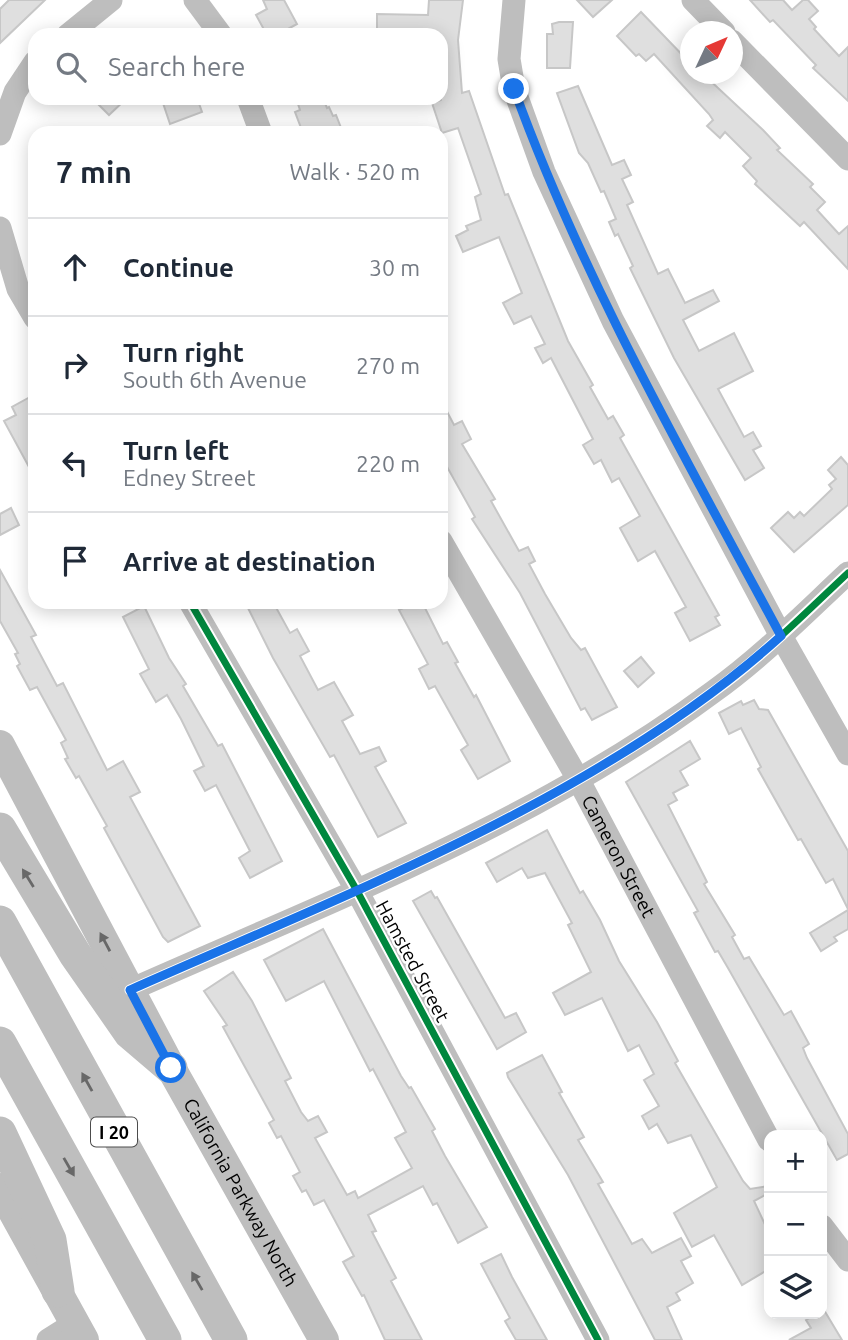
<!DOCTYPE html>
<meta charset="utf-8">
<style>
:root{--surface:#fff;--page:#f6f6f7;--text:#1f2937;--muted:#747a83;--line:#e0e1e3}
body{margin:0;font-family:Ubuntu,sans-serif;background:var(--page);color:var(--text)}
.controls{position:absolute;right:21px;bottom:21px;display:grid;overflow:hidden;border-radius:14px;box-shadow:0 4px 18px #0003}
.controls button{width:63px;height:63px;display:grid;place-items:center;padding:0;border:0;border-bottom:2px solid var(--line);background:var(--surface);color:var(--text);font:35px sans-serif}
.compass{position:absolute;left:680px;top:21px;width:63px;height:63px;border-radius:50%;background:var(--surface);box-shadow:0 4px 18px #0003;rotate:46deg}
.stop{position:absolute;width:21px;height:21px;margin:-16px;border:5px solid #1a73e8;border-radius:50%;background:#fff}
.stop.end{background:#1a73e8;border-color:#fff;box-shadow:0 2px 7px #0008}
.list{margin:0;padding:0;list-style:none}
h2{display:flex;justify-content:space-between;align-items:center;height:91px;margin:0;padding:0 28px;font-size:30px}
h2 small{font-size:23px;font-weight:400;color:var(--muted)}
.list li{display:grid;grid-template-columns:46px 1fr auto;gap:21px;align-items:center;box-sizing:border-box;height:98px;padding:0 28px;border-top:2px solid var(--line)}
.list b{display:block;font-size:26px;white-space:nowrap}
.list p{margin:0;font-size:23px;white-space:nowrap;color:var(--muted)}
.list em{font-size:23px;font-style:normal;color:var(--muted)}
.icon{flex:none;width:38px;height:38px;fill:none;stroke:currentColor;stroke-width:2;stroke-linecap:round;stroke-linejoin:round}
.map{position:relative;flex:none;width:848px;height:1340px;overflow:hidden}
.search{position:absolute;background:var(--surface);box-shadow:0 4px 18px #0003;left:28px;top:28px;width:420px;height:77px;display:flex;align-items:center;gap:18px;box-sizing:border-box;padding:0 24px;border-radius:21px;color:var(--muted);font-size:26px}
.panel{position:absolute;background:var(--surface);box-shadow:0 4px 18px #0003;left:28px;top:126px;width:420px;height:483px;border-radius:21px}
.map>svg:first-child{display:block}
.building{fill:#dfdfdf;stroke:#c7c7c7;stroke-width:2}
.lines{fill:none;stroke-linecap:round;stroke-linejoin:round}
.minor{stroke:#bebebe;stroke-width:23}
.major{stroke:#bebebe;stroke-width:30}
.highway{stroke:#bebebe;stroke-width:33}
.cycleway-casing{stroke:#fff;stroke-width:11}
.cycleway{stroke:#00873e;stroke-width:7}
.oneway{fill:#686868}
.route{stroke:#1a73e8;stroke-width:9}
.labels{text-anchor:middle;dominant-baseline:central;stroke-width:5;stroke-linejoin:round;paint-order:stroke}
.shield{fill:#fff;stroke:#4c4c4c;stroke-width:2}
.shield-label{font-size:18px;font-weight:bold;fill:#000}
.street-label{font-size:19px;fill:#000;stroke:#fff}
</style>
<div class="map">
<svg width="848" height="1340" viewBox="0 0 848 1340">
<rect width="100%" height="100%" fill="#fff"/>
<g class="building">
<path d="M9,0H45L0,43V9Z"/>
<path d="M263,0H284L297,24L277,35H267L256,15L267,9Z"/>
<path d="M429,0H463L458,40L462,93L469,91L505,195L508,194L568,341L593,385L590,387L608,419L613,416L624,435L620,438L719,615L715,617L720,625L690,641L675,613L686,607L655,551L638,561L620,528L640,516L619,478L612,482L601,460L594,464L583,445L593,439L551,358L543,363L535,348L545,344L531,316L514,324L503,303L522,293L499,237L463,252L456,236L468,230L466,226L481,220L475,197L481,194L458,128L442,133L432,103L441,100V35L377,34V14L428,15Z"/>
<path d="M577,0H612L593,17Z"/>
<path d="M750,0H783L792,10L803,0H808L818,11L809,19L816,27L814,29L839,56L848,47V101L813,68L816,65L773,20L770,22Z"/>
<path d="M641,12L690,63V74H703L763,130L780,148L777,150L813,184L810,187L825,202L817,210L839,234L848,226V269L804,222L800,226L755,184L757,181L743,166L751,158L725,132L720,138L707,126L713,120L709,114L654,54L646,61L639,54L636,56L617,36Z"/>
<path d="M559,22H573L570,68H547V34H553L552,24Z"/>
<path d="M578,86L612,165L624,160L631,175L622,179L633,202L627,205L658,274L668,269L685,303L713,290L719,301L683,320L699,351L734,333L753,371L718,389L744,437L753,432L761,446L753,450L764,468L745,480L674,358L630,268L633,266L618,234L615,236L609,222L616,219L604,191L601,192L588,163L579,153L557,93Z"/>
<path d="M92,98H127L109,115Z"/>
<path d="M175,98H197L202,112L170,124L163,103Z"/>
<path d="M296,98H323L327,108L329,107L333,116L336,115L343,133H303L295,112L300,110Z"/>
<path d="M30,397L35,406V478L4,421L16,415L12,407Z"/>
<path d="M441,400L454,425L462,421L471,439L462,444L495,499L491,501L519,551L528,547L535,561L529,564L545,594L571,638L581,650L585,648L617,707L592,720L585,708L581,710L520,593L472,519L475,517L441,456Z"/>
<path d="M841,457L848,465V505L794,552L771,528L788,512L794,518L800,512L804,516L832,489L829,485L836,479L828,470Z"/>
<path d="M11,508L19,525L0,535V514Z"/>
<path d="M0,570L36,635L31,637L57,686L63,683L107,770L123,761L140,792L130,797L200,926L168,942L163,937L104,828L107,826L79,776L76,778L65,759L68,758L61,743L66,740L37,687L30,690L17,666L20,664L15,654L18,653L0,621Z"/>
<path d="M245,602H273L290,633L297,629L309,651L300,656L318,690L334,682L353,715L342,721L360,754L379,747L386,761L375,767L406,823L378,837L334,755L330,757L273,658Z"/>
<path d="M415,602H422L443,644L447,642L458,662L455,663L474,697L476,695L510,761L478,779L461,750L468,745L435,686L429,689L419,669L428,664L399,610Z"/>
<path d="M144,606L169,658L186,684L183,686L218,746L222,744L282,861L250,878L239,858L250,851L216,785L205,791L194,771L204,766L181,719L167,695L156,702L140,674L149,669L123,617Z"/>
<path d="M641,657L654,673L638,687L624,671Z"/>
<path d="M754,700L759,709L768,710L848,851V909L833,879L826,883L801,839L798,840L758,769L761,767L741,728L729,734L719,713L741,701L743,705Z"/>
<path d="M690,741L700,759L680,771L688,785L673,793L677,800L668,805L707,882L704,884L735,935L732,937L744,959L749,957L784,1015L791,1011L809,1044L803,1048L807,1058L848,1134V1154L837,1160L728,968L718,951L715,952L694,913L698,911L626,782Z"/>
<path d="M547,830L580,893L583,891L600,920L619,961L657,1022L678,1061L675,1063L743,1181L750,1189L769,1186V1193L754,1201L769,1233V1269L742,1285L714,1235L692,1247L674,1213L717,1187L691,1135L668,1143L657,1124L649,1129L642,1116L659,1106L644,1080L654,1074L639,1045L628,1051L602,998L565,1015L553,993L591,972L568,925L572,923L545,873L528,878L522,868L497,882L486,863Z"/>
<path d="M431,891L435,898L437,897L505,1018L516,1013L526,1032L497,1049L413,901Z"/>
<path d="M848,910V929L834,937L837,941L821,951L810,933Z"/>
<path d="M323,929L401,1076L409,1088L411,1087L435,1129L432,1131L445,1156L487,1227L458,1243L437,1203L433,1205L423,1186L368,1215L376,1231L372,1232L396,1278L391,1281L422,1340H385L364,1295L362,1296L343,1262L354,1256L324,1200L314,1205L306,1190L302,1192L293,1176L300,1172L281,1136L277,1138L269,1123L274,1120L223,1027L227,1025L204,991L233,972L252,1001L291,1078L285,1081L301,1112L308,1121L318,1116L327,1132L315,1138L347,1195L355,1191L358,1198L412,1168L395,1138L406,1132L373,1069L370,1071L324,981L286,1001L264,960Z"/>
<path d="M542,1055L562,1092L559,1093L584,1137L578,1140L603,1182L598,1184L632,1244L642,1239L652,1253L681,1238L691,1256L681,1261L693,1283L676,1293L680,1300L667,1307L682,1340H655L568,1175L508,1077L507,1073Z"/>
<path d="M501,1254L512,1277L547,1340H516L505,1321L510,1318L481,1264Z"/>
<path d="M824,1310L842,1340H789L811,1328L806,1320Z"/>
</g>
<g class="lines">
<g class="minor">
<path d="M195,0L221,35"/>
<path d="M514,0L509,59L514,89L544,172L613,321L781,636L848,754"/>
<path d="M693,0L724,32"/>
<path d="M68,35L111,0"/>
<path d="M732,41L848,159"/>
<path d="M248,98L261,133"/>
<path d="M0,134L15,92L35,62"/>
<path d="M0,228L18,289L35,318"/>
<path id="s1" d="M441,541L578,779L769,1140"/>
<path d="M190,602L356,889L598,1340"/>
<path d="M130,990C328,902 538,822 713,692C762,657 804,614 848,573"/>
<path d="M822,1226L848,1260"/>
<path d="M48,1340L75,1323"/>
</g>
<g class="major">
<path id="s2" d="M0,745L171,1068L324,1340"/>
<path d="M0,1188L84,1340"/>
</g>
<g class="highway">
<path d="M0,829L75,954L130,1033L171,1068"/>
<path d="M0,922L231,1340"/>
<path d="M0,1043L165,1340"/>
<path d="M0,1133L50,1240L58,1291"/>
</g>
<g class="cycleway-casing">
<g id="cycleway">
<path d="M190,602L356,889L598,1340"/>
<path d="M130,990C328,902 538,822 713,692C762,657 804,614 848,573"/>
</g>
</g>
<use href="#cycleway" class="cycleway"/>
</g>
<defs><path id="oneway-solid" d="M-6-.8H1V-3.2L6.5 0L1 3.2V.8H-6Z" transform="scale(1.75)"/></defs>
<g class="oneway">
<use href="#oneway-solid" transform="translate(28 878) rotate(-122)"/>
<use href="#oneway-solid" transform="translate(105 942) rotate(-118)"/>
<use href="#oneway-solid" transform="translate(87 1082) rotate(-119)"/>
<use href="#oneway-solid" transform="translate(69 1167) rotate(60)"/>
<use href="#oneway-solid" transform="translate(197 1281) rotate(-120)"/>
</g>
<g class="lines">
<path class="route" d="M171,1068L130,990C348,893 603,797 781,636C685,457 583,280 514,89"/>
</g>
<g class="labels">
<rect class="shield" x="91" y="1117.5" width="46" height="29" rx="5"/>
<g class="shield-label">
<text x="114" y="1132">I 20</text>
</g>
<g class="street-label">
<text stroke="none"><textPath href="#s1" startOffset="362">Cameron Street</textPath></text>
<text transform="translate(413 961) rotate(62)">Hamsted Street</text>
<text stroke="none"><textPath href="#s2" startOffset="508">California Parkway North</textPath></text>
</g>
</g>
</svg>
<div class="controls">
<button>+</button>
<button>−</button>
<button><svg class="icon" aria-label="layers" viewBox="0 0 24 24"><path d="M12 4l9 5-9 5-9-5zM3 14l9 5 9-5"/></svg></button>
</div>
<svg class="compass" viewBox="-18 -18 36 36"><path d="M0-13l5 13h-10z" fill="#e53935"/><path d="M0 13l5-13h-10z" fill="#747a83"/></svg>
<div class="stop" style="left:171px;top:1068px"></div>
<div class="stop end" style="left:514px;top:89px"></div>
<div class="search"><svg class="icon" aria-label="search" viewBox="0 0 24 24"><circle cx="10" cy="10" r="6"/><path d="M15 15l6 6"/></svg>Search here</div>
<section class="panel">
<h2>7 min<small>Walk · 520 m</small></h2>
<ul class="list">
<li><svg class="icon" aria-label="ahead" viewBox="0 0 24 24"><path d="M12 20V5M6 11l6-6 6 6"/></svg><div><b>Continue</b></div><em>30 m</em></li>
<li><svg class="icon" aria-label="right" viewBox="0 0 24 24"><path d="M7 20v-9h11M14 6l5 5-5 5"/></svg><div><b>Turn right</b><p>South 6th Avenue</p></div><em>270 m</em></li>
<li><svg class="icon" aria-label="left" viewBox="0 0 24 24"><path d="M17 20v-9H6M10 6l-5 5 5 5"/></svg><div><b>Turn left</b><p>Edney Street</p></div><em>220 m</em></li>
<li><svg class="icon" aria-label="arrive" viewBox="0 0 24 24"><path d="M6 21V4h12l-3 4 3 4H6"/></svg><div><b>Arrive at destination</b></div></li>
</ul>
</section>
</div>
